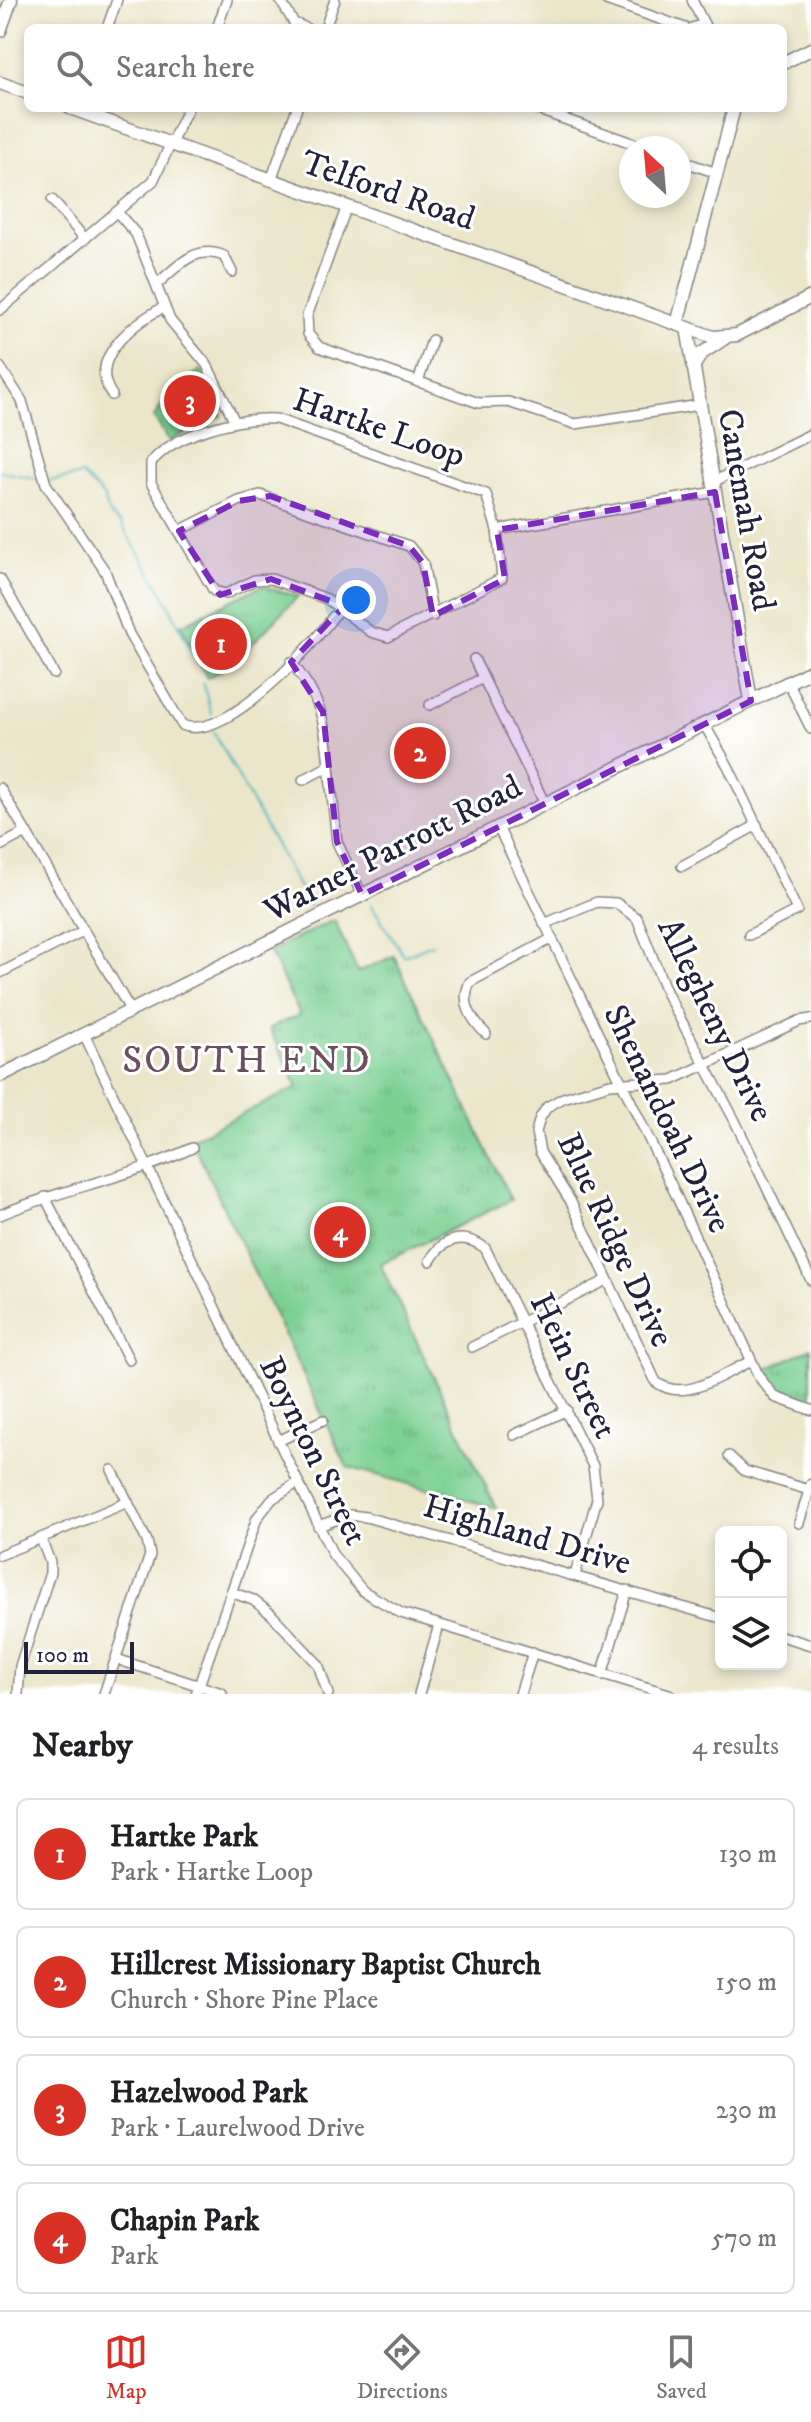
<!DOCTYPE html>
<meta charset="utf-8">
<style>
:root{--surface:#fff;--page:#f6f6f6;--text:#202124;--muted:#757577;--line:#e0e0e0;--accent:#d93025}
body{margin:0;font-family:"IM FELL DW Pica",serif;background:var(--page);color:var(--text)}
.controls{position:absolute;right:24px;bottom:24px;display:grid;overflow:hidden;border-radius:12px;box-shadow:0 4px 12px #0003}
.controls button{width:72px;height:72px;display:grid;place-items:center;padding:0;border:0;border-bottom:2px solid var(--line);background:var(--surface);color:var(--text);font:40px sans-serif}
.compass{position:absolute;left:619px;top:136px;width:72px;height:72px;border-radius:50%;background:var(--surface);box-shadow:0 4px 12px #0003;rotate:334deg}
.scale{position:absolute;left:24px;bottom:20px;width:110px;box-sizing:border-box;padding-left:8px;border:4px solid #22223b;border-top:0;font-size:22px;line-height:28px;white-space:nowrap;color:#22223b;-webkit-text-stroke:6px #fff;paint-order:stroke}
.you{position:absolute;left:356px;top:600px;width:28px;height:28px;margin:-20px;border:6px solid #fff;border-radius:50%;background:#1a73e8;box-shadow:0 0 0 12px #1a73e833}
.badge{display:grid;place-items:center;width:52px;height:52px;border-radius:50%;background:var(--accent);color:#fff;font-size:26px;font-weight:700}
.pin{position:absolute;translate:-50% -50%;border:4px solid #fff;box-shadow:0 2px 8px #0006}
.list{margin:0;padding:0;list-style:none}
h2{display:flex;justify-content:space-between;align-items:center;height:104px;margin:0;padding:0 32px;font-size:34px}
h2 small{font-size:26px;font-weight:400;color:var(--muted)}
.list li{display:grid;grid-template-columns:52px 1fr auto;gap:24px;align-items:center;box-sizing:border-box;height:112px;margin:0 16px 16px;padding:0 16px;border:2px solid var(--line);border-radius:12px}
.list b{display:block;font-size:30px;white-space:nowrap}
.list p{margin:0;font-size:26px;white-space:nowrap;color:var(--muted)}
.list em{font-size:26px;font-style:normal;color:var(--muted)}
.icon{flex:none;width:44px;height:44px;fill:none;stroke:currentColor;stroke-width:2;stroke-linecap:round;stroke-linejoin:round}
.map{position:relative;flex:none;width:811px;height:1694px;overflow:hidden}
.search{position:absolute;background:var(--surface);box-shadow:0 4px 12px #0003;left:24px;right:24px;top:24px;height:88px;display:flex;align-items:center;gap:20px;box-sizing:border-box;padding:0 28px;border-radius:12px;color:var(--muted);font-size:30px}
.sheet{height:616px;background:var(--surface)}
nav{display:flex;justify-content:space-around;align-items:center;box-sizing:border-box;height:112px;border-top:2px solid var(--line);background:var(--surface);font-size:22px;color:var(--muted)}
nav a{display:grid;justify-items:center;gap:4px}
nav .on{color:var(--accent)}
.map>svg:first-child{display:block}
.park{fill:url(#park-tufts);stroke:#4e7967;stroke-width:2}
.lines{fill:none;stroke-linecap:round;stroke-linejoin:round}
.stream{stroke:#41b1b8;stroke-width:2}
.street-casing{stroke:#868482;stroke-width:12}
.secondary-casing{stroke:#868482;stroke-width:15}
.street{stroke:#fff;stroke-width:9}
.secondary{stroke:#fff;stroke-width:12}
.marked{fill:#7b2cbf;fill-opacity:0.2;stroke:#7b2cbf;stroke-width:6;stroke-dasharray:16 10;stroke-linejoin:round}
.labels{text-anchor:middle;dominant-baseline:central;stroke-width:6;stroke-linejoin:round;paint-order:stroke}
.street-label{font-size:34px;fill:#22223b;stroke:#fff}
.quarter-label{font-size:38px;letter-spacing:2px;fill:#6a4f5d;stroke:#fff}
</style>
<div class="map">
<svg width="811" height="1694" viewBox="0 0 811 1694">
<defs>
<pattern id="park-tufts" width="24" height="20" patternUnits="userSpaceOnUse" patternTransform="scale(2)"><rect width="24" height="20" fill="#7bd093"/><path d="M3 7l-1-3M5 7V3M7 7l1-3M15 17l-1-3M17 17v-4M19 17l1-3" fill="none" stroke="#6ab280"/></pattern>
</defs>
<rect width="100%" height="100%" fill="#fff"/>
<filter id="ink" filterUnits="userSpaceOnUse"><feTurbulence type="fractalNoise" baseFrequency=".0125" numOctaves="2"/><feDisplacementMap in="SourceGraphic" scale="16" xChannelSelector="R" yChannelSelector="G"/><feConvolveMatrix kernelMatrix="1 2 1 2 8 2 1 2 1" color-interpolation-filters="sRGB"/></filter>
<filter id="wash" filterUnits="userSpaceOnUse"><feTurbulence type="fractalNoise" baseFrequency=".006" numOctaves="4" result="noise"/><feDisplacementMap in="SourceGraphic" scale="32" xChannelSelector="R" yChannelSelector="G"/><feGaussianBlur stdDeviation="1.8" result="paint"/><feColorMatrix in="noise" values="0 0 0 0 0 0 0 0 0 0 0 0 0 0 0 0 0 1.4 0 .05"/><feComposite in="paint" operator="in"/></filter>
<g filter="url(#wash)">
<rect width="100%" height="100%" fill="#ebe6ca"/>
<g class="park">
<path d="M201,370L222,415L169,441L154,417L173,389Z"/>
<path d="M261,586L298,596L235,662L207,678L181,625Z"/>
<path d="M334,920L358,972L394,956L511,1200L380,1264L496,1508L347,1467L191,1139L298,1087L269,1028L300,1015L269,951Z"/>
<path d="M811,1348V1401L784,1392L764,1370Z"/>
</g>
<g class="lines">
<g class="stream">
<path d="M0,471L37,479"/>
<path d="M50,481L82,475L103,496L110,515L121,524L163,593L197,663"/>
<path d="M203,682L211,713"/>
<path d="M213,731L309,906"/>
<path d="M371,904L404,956L432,944"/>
</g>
</g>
</g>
<g filter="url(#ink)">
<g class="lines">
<g class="street-casing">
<g id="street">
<path d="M280,0L294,23L306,28"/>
<path d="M606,0L685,28"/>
<path d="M692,0L706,28"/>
<path d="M107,28L117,0"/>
<path d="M217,28L227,0"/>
<path d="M325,28L335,0"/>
<path d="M692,28L704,24"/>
<path d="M533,108L646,148"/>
<path d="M679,160L717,173"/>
<path d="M271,180L297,108"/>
<path d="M52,200L85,239"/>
<path d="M347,206L307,316L308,334L319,347L479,403L508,402L575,424L700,405"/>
<path d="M117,212L136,234L170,320L207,365L234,420"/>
<path d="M157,284C178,266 195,244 224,256L232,272"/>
<path d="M0,310L153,181L188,108"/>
<path d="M0,367L22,401L46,484L105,571L129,634L182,725C226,744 318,641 340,607"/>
<path d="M418,382L432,340"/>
<path d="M112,395C86,359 134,323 164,307"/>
<path d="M276,419L486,494L497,530L502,578L388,637L371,632L327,599L271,579L254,580L226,594L214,591L151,483V463C173,433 241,417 276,419Z"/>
<path d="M713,482L811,434"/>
<path d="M497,530L715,492"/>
<path d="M179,531L239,501L260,495L409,546L423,563L433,616"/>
<path d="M0,579L54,674"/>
<path d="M474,659L545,804"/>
<path d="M291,662C321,698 325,720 329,766L303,780"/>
<path d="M788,682L811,729"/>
<path d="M430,705L483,678"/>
<path d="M704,724L728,766L797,910L749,935"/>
<path d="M329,766L337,842L362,895"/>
<path d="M0,788L131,1011"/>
<path d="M498,827L675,1193L759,1377L775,1397L811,1410"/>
<path d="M0,846L26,832"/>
<path d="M682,866L757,825"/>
<path d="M544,924L597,902L616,903L637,918L667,994L734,1119L811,1280"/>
<path d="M0,973L83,931"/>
<path d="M84,1034L333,1555L363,1591L401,1613L669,1694"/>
<path d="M486,1034C471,1019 460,1002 470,982L551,939"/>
<path d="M45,1197L129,1360"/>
<path d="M0,1215C63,1188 129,1178 192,1148"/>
<path d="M430,1261C443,1238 463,1232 485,1248L593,1466L597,1499L575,1575"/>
<path d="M472,1347L605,1281"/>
<path d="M751,1361C722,1374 685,1404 656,1382L571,1202L540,1152L536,1132L540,1118L547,1107L563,1098L610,1084L672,1080L799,1021L811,1019"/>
<path d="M514,1435L567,1410"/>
<path d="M278,1441L323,1420"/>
<path d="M729,1456L745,1471L809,1490"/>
<path d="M799,1523L811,1484"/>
<path d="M318,1526L350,1515L366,1517L721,1618"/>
<path d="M0,1555L128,1502"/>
<path d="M231,1592L253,1600L271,1614L318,1664L328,1694"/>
<path d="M781,1636L811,1645"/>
<path d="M116,1659L222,1693"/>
<path d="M602,1675L627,1590"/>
<path d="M18,1694L20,1666L50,1573V1562L41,1539"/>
<path d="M104,1694L150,1555L147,1541L112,1470"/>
<path d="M196,1694L257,1518L272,1499L297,1483"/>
<path d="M419,1694L439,1625"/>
<path d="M520,1694L533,1652"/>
</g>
</g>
<g class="secondary-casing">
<g id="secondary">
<path d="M0,31L11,0"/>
<path d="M783,63L811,49"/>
<path d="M0,83L28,93"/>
<path d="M70,108L713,337L737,335L811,297"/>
<path d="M677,324L734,108"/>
<path d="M687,328L751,701"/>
<path d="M693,367L701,354L725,338"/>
<path d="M0,1076L811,671"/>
</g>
</g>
<use href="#street" class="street"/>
<use href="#secondary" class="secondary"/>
</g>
</g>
<path class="marked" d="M715,492L751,701L362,895L337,842L323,712L291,662L344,606L271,579L220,595L179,531L239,501L270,496L409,546L423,563L433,616L505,579L497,530Z"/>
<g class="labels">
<g class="street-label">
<text transform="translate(388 191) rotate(19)">Telford Road</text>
<text transform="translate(379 428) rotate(19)">Hartke Loop</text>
<text transform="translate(746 510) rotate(80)">Canemah Road</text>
<text transform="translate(393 849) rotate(-27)">Warner Parrott Road</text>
<text transform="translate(715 1020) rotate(64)">Allegheny Drive</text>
<text transform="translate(667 1119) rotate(64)">Shenandoah Drive</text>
<text transform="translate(615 1240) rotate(65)">Blue Ridge Drive</text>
<text transform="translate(573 1366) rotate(64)">Hein Street</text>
<text transform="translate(313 1451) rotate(64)">Boynton Street</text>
<text transform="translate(527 1535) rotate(16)">Highland Drive</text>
</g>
<g class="quarter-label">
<text x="247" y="1061">SOUTH END</text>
</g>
</g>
</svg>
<div class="controls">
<button><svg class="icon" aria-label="locate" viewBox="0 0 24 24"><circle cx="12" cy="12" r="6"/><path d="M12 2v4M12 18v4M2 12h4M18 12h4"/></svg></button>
<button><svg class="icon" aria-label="layers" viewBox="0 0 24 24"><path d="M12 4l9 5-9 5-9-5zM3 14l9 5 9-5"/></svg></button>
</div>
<svg class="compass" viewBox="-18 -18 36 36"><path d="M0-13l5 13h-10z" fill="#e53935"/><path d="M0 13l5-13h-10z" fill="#757577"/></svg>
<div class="scale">100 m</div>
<div class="you"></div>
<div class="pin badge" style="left:221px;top:644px">1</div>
<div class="pin badge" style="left:420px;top:753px">2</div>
<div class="pin badge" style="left:190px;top:401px">3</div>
<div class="pin badge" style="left:340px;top:1232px">4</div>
<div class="search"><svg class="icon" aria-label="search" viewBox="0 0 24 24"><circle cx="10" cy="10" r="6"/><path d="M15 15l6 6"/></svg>Search here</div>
</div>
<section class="sheet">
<h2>Nearby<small>4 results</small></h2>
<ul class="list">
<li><span class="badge">1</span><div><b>Hartke Park</b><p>Park · Hartke Loop</p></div><em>130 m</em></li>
<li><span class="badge">2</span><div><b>Hillcrest Missionary Baptist Church</b><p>Church · Shore Pine Place</p></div><em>150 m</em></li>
<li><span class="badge">3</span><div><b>Hazelwood Park</b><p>Park · Laurelwood Drive</p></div><em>230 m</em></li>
<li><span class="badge">4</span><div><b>Chapin Park</b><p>Park</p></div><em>570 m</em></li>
</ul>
</section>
<nav>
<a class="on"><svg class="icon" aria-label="map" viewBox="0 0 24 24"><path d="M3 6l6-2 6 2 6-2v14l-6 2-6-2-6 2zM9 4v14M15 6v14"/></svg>Map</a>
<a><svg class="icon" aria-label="directions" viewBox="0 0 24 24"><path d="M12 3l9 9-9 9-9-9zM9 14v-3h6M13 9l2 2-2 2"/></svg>Directions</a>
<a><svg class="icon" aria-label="saved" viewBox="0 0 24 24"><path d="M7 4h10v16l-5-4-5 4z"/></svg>Saved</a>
</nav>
